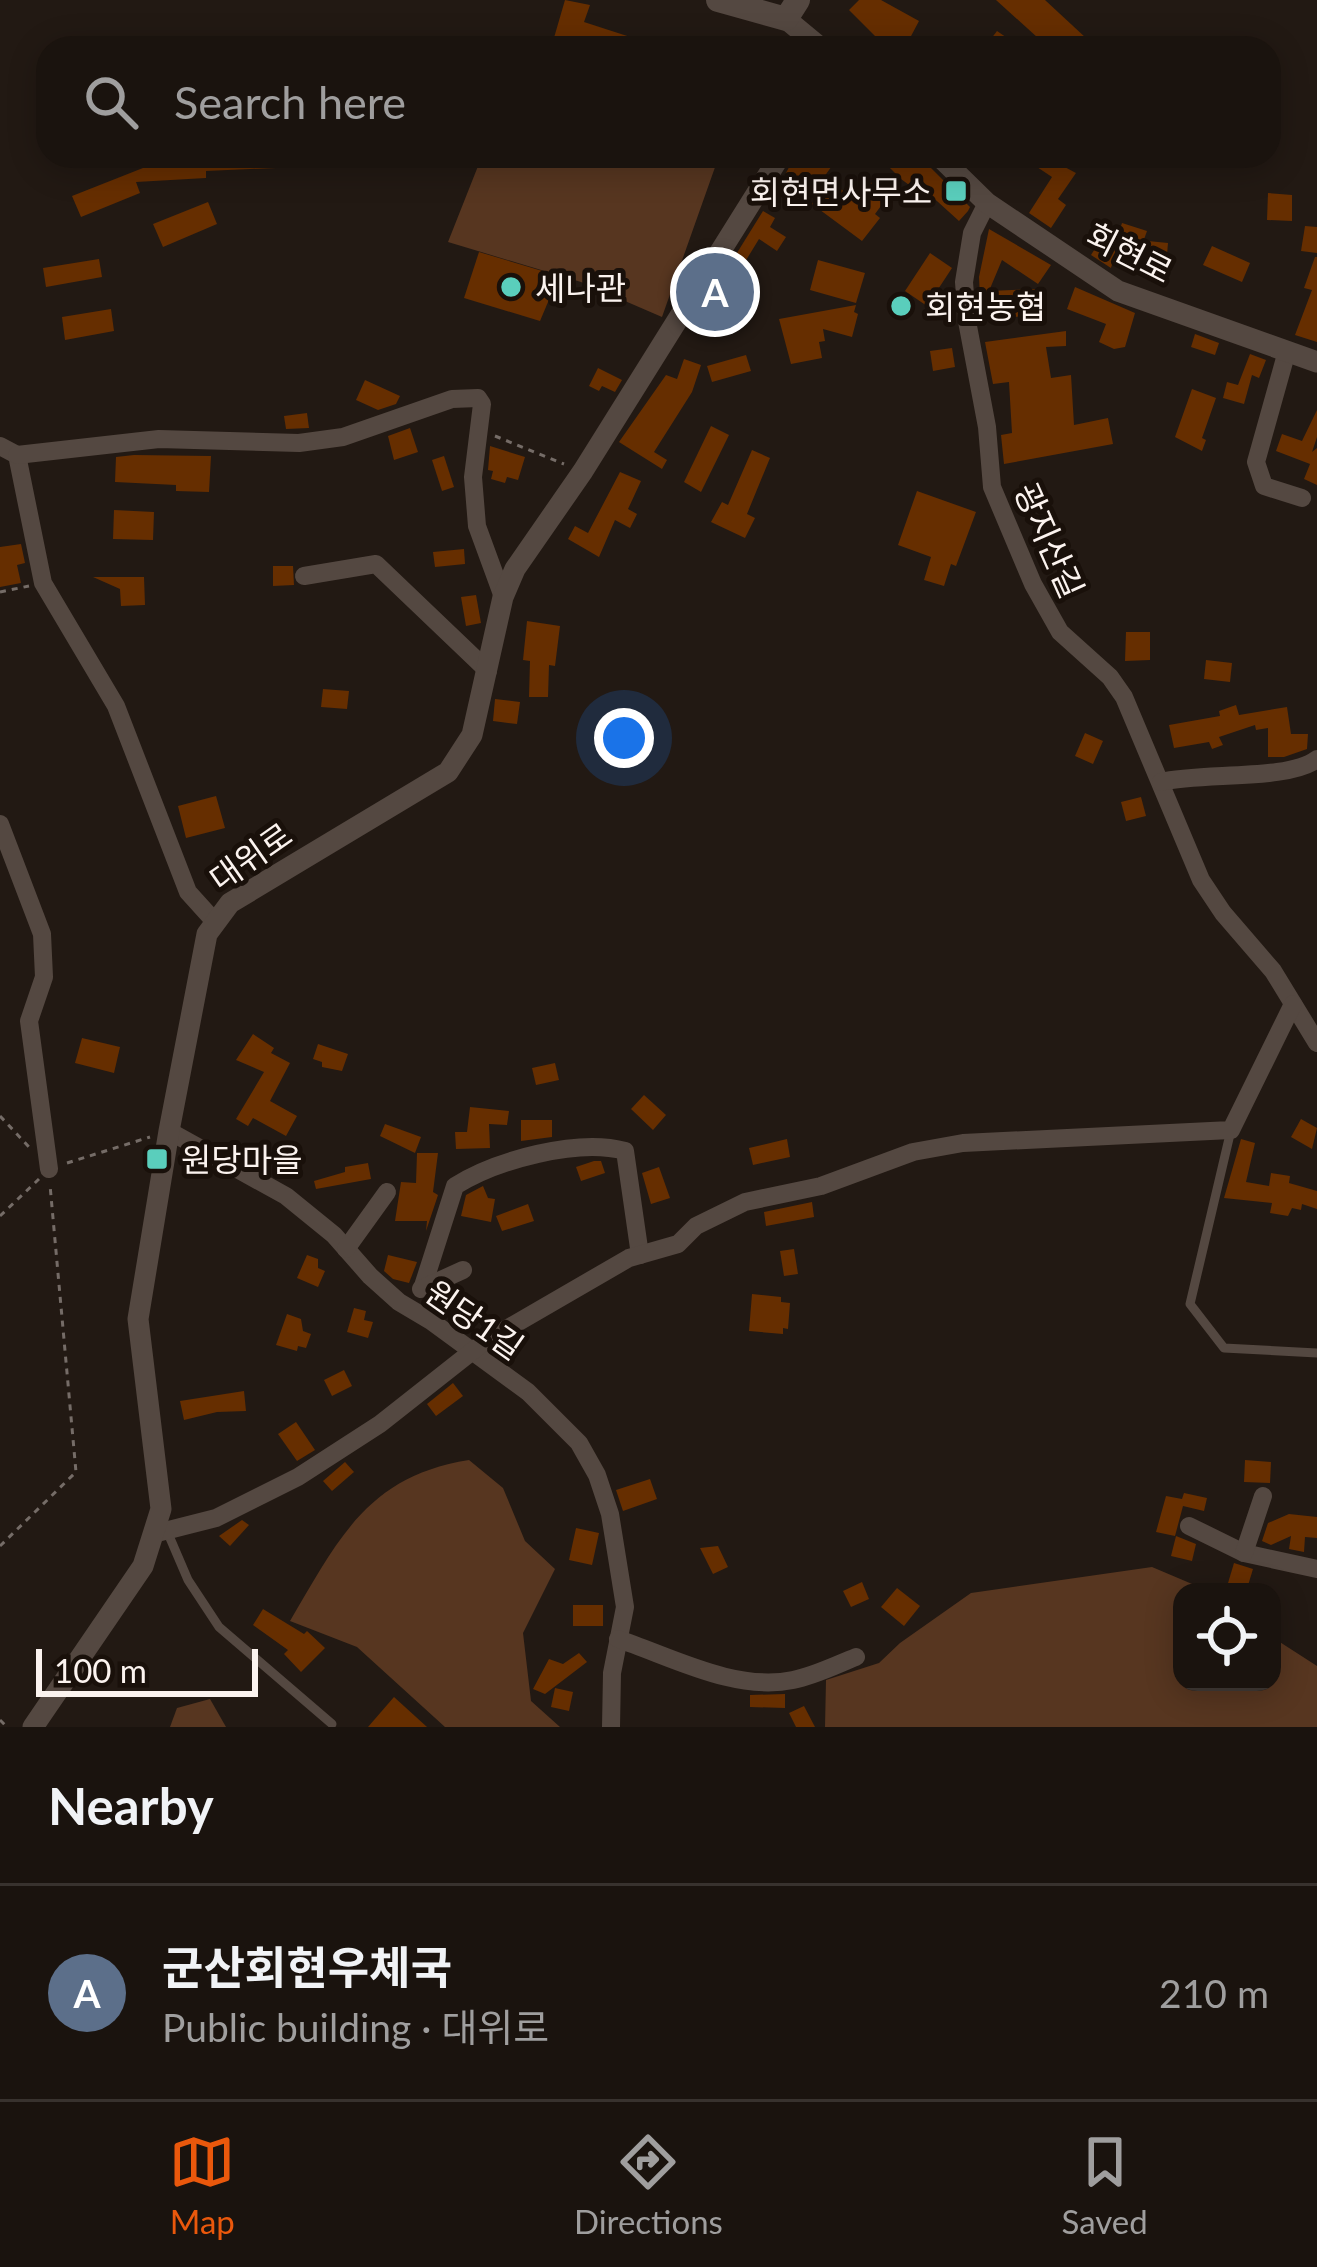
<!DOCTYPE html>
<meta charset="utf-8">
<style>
:root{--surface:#1a130e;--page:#231c17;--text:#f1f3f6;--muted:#9f9e9e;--line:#38322e;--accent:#ea580c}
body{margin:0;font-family:Lato,"Noto Sans KR",sans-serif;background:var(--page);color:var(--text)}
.controls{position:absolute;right:36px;bottom:36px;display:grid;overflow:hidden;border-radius:24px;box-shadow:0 6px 30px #0003}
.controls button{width:108px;height:108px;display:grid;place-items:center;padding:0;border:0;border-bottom:3px solid var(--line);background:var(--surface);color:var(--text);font:60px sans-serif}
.scale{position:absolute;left:36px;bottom:30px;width:222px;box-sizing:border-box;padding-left:12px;border:6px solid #fbf3ef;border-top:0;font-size:33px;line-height:42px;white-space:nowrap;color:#fbf3ef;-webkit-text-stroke:9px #19100a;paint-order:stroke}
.you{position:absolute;left:624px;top:738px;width:42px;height:42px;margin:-30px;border:9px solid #fff;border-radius:50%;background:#1a73e8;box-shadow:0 0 0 18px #1a73e833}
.badge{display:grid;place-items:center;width:78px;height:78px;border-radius:50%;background:var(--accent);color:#fff;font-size:39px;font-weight:700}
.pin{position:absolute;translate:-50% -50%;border:6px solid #fff;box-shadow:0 3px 12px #0006}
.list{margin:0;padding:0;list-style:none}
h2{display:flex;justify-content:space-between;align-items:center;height:156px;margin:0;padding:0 48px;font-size:51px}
h2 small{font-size:39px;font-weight:400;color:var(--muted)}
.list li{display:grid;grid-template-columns:78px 1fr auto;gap:36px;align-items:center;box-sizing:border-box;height:216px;padding:0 48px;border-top:3px solid var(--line)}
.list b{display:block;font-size:45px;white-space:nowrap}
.list p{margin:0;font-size:39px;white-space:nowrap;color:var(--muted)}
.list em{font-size:39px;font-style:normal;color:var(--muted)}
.icon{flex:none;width:66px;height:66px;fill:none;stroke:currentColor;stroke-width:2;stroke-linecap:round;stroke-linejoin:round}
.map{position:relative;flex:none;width:1317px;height:1727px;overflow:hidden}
.search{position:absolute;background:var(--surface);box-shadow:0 6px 30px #0003;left:36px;right:36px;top:36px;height:132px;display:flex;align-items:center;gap:30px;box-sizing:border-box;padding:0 42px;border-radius:36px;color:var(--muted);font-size:45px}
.sheet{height:372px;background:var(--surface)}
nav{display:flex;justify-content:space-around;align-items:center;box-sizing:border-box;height:168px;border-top:3px solid var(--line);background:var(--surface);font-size:33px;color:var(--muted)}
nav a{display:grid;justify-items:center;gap:6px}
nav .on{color:var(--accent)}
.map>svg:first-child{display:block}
.green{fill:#573620}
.building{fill:#662e00}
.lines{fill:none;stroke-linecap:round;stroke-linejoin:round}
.path{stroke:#756c67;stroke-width:3;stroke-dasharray:6 6;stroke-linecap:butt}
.service{stroke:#544841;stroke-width:9}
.minor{stroke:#544841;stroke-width:18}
.tertiary{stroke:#544841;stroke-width:21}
.secondary{stroke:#544841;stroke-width:24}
.poi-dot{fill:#5acebc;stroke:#19100a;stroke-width:4.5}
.labels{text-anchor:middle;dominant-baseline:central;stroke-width:10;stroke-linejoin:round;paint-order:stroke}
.poi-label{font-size:33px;fill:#fbf3ef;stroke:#19100a;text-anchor:start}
.street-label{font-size:33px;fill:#fbf3ef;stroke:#19100a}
</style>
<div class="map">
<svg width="1317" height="1727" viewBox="0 0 1317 1727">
<rect width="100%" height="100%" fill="#221913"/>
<g class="green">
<path d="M482,156H719L662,317L581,282L448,242Z"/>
<path d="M469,1460L503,1488L525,1541L555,1569L523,1633L531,1701L560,1727H445L357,1647L290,1621C338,1540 367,1476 469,1460Z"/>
<path d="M1152,1567L1211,1592H1182V1682H1272V1637L1317,1666V1727H825L826,1680L879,1663L900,1643L971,1593Z"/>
<path d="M210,1699L226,1727H170L177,1708Z"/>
</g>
<g class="building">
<path d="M565,0L590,5L584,22L655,45V48H611L579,38L576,48H551Z"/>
<path d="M859,0H881L919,21L910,38L921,48H865L876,37L849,10Z"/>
<path d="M996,0H1045L1086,38L1077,48H1049Z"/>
<path d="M997,31L1022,48H984Z"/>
<path d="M275,156L276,168L206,171V178L136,182L140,193L81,217L72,196L148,166L147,158Z"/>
<path d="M795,156H839L824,177L857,201L872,182L889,195L875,214L880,218L862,241L812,204L817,196L794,181L788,191L779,186Z"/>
<path d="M878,156H919L970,207L968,211L959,221L927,192L924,196L901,179Z"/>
<path d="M1044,156L1076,173L1058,199L1066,205L1051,228L1029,213L1052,177L1037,167Z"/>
<path d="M1268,193L1292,195V221L1267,220Z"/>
<path d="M208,202L217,224L163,247L153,224Z"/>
<path d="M763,211L775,218L770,227L786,237L777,251L759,239L737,275L727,269Z"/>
<path d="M1122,223L1147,231L1141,248L1117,239Z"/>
<path d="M1305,226L1317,227V253L1301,251Z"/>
<path d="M989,229L1051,265L1038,284L1002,260L989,291L1036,289L1037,316L981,318L979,277Z"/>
<path d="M1101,239L1118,244L1111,268L1091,255Z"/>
<path d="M1148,241L1168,243L1165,278L1145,276Z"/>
<path d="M1212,246L1250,263L1242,282L1203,265Z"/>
<path d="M479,252L559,276L540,321L464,298Z"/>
<path d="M930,253L952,268L927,306L905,291Z"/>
<path d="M1315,257H1317V342L1295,335L1312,290L1304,288Z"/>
<path d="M99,259L102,277L46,287L43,268Z"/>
<path d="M818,260L865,273L856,303L810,290Z"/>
<path d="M1075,287L1135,313L1125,347L1114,349L1099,342L1106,324L1067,309Z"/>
<path d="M712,292L735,308L717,334L696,319Z"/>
<path d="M856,305L854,312L858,314L852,337L823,329L825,341L819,342L822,358L791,364L779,319Z"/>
<path d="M111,309L114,331L65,340L62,317Z"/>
<path d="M1066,331V346L1046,347L1051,378L1071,375L1074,425L1108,418L1113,444L1004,464L1001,435L1012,433L1009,382L993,384L985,342Z"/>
<path d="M1195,334L1219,343L1215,355L1191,347Z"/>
<path d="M952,348L955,367L933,371L930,351Z"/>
<path d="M1250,354L1266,360L1259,378L1252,375L1244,404L1223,398L1227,382L1238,385Z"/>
<path d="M746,355L751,371L712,382L707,366Z"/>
<path d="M684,359L701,365L692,392L654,452L667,460L662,469L619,442L666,375L677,379Z"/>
<path d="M598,368L622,380L615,392L602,386L599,391L589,386Z"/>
<path d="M365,380L400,396L396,404L378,410L356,400Z"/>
<path d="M1192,389L1216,398L1202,438L1206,440L1202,451L1175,437Z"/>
<path d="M1317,410V437L1312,452L1317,448V485L1304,479L1310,464L1276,451L1282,434L1302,441Z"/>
<path d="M307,413L309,428L286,429L284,416Z"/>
<path d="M711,426L729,435L701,492L684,482Z"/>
<path d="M410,428L418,452L394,460L388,436Z"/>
<path d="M490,446L525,457L518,480L507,477L505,483L491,479L493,471L488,470Z"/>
<path d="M752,450L770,458L747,514L755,518L745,538L711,522L722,502L728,505Z"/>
<path d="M134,455L211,456L209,492L176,491V485L115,482L116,457Z"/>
<path d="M444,456L454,487L442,491L432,460Z"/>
<path d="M620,472L641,481L628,509L637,514L630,528L615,520L599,557L568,539L575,526L588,533Z"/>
<path d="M917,491L976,512L956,566L951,564L944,586L924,580L931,557L898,545Z"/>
<path d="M114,510L154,512L153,540L113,539Z"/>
<path d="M21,544L25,563L17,565L21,583L0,587V547Z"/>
<path d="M464,549L465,564L435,567L433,552Z"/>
<path d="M273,566H293L294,585L273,586Z"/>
<path d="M93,577H144L145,605L121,606L120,589Z"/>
<path d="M476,595L481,623L466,626L461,597Z"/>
<path d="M527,621L560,626L555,666L549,665L548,697H529L530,661L523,660Z"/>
<path d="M1126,632H1150V660L1125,661Z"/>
<path d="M1206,660L1232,663L1230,682L1204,679Z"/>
<path d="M323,689L349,691L347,709L321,707Z"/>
<path d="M495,699L520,702L517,724L493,721Z"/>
<path d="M1236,705L1239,715L1287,707L1291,734H1308L1307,749L1284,757H1268V728L1256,730L1255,725L1219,737L1223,745L1212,749L1209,742L1174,748L1169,725L1220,716L1219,711Z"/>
<path d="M1085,733L1103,741L1093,764L1075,756Z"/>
<path d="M216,796L225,828L186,838L178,806Z"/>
<path d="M1141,797L1146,816L1126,821L1121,802Z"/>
<path d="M253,1034L274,1048L271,1053L290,1063L270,1101L297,1116L286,1136L253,1118L248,1126L236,1119L264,1072L236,1060Z"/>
<path d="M82,1038L120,1047L114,1073L75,1063Z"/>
<path d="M318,1044L348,1054L342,1071L322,1067V1062L313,1059Z"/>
<path d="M555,1063L559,1080L536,1085L532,1068Z"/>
<path d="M644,1095L666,1115L653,1130L631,1109Z"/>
<path d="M470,1107L509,1111L507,1125L489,1124L490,1148L456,1149L455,1132H467Z"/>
<path d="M1301,1119L1317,1128L1312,1149L1291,1137Z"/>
<path d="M521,1120H552V1137L521,1141Z"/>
<path d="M385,1124L421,1137L415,1153L380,1136Z"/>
<path d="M787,1139L790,1157L753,1165L749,1148Z"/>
<path d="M1241,1139L1255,1143L1246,1182L1269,1186L1271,1173L1290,1176L1289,1183L1317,1191V1209L1302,1204L1301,1210L1292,1208L1288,1216L1270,1213L1272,1203L1224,1198Z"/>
<path d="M417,1153H438L433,1192L438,1195L426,1231L427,1221H395L401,1182L416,1183Z"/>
<path d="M594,1161H601L605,1173L581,1181L576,1167Z"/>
<path d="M368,1163L371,1179L316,1189L314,1181L345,1172V1167Z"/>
<path d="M659,1167L670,1198L651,1204L642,1173Z"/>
<path d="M483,1186L488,1198L495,1199L491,1222L461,1216L466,1195Z"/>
<path d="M812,1202L814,1217L766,1226L764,1212Z"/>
<path d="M528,1204L534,1221L502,1231L496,1216Z"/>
<path d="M794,1249L798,1274L784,1276L780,1251Z"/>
<path d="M307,1255L318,1259V1268L325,1271L318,1287L297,1278Z"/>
<path d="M388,1255L417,1262L409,1283L393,1279L384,1271Z"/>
<path d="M752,1294L781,1297V1302L790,1303L788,1329L783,1328V1334L749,1331Z"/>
<path d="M354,1308L366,1311L364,1320L373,1322L368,1338L347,1332Z"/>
<path d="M287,1314L301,1319L303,1331L311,1334L306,1348L298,1346L297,1351L276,1345Z"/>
<path d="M344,1370L352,1386L332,1396L324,1380Z"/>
<path d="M453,1383L463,1396L436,1416L427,1404Z"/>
<path d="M244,1391L246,1411L217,1412L184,1420L180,1401Z"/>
<path d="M296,1422L315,1450L297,1461L278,1434Z"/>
<path d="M1245,1460L1271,1462L1270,1483L1244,1482Z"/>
<path d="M345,1462L354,1472L332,1491L323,1481Z"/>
<path d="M650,1479L657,1499L623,1511L616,1490Z"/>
<path d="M1184,1493L1207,1498L1204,1511L1183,1506L1175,1536L1156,1532L1166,1496L1182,1499Z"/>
<path d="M1289,1514L1317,1517V1538L1305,1537L1304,1552L1289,1549L1291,1536L1271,1545L1262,1541L1268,1523Z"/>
<path d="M242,1520L249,1525L230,1546L219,1536Z"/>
<path d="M576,1528L599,1533L592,1565L569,1560Z"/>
<path d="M1176,1536L1196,1544L1192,1561L1171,1556Z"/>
<path d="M718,1546L728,1567L713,1574L700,1548Z"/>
<path d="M1234,1563L1253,1569L1246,1592H1233L1228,1583Z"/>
<path d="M862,1582L869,1599L851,1607L843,1591Z"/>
<path d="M897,1588L920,1606L904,1626L881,1607Z"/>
<rect x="573" y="1605" width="30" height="21"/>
<path d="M263,1609L304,1634L307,1631L325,1648L301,1672L284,1654L288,1650L253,1625Z"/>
<path d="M579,1653L587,1662L545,1694L533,1689L549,1659L563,1664Z"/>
<path d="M555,1688L573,1692L569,1711L551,1707Z"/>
<path d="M785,1694V1708L750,1707V1695Z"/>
<path d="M394,1697L427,1727H368Z"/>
<path d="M804,1706L815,1727H796L789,1713Z"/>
</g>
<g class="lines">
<g class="path">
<path d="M495,436L564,464"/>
<path d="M0,592L29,586"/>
<path d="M0,1116L29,1147"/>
<path d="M67,1163L150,1137"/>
<path d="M0,1216L39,1179"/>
<path d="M0,1546L76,1472L50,1185"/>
<path d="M0,1720L7,1727"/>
</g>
<g class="service">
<path d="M1231,1130L1190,1304L1224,1348L1317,1353"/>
<path d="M167,1531L188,1580L219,1627L332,1724"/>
</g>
<g class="minor">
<path d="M987,203L972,233L964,282L967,321L987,427L992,487L1033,584L1060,632L1110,677L1124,697L1201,880L1223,913L1273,971L1317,1043"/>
<path d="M1287,351L1256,462L1264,486L1302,498"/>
<path d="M0,446L17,455L43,583L116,706L188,892L216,923"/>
<path d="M17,455L159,439L299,443L343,437L452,399L478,398L482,404L473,477L477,526L503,597"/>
<path d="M304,576L376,564L488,671"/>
<path d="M1161,782C1201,772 1289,781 1317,759"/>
<path d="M0,824L42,934L44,977L29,1021L49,1169"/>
<path d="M169,1131L286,1196L334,1235L370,1276L399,1302L431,1321L528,1392L579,1443L597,1475L610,1514L625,1607L612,1673L611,1727"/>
<path d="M346,1249L387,1192"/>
<path d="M423,1286L455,1186C496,1160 578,1138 625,1151L640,1255"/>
<path d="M421,1289L463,1270"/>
<path d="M1189,1526L1244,1553L1317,1569"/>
<path d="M153,1534L216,1518L298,1477L380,1424L484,1342L629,1258L678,1244L696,1226L745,1202L821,1186L913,1152L963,1143L1231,1130L1293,1004"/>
<path d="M1244,1553L1263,1496"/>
<path d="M618,1639C672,1657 735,1692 793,1680C814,1676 836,1665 856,1657"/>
</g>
<g class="tertiary">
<path d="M786,19L821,48"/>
<path d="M939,156L987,203L1118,291L1317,362"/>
<path d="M33,1727L143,1566L161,1509L138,1319L169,1131L207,934L230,903L448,772L472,735L503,597L515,569L583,471L780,156"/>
</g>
<path class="secondary" d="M718,0L786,19L798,0"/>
</g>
<g class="poi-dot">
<rect x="944" y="179" width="24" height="24" rx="6"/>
<circle cx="511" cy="287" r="12"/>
<circle cx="901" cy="306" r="12"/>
<rect x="145" y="1147" width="24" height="24" rx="6"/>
</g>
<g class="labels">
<g class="poi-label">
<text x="932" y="191" text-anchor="end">회현면사무소</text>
<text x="535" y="287">세나관</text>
<text x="925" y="306">회현농협</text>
<text x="181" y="1159">원당마을</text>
</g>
<g class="street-label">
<text transform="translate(1130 252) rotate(27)">회현로</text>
<text transform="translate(1050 540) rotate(66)">광지산길</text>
<text transform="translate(250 856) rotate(-35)">대위로</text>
<text transform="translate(475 1319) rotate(35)">원당1길</text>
</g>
</g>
</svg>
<div class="controls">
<button><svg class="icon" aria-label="locate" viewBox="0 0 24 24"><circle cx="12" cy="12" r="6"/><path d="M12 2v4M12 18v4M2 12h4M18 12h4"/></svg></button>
</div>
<div class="scale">100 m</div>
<div class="you"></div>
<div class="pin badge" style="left:715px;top:292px;background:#5c6f8a">A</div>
<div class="search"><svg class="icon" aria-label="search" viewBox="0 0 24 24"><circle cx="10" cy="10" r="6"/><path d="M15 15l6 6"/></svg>Search here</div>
</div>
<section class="sheet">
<h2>Nearby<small></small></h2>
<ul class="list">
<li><span class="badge" style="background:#5c6f8a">A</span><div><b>군산회현우체국</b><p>Public building · 대위로</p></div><em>210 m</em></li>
</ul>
</section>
<nav>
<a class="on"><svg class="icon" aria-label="map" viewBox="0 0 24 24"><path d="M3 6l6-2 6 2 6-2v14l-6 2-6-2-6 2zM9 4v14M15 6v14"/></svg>Map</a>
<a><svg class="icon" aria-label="directions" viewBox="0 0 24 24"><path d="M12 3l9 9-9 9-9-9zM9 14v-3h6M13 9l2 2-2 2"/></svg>Directions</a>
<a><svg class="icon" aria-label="saved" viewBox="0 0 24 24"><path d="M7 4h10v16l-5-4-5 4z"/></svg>Saved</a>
</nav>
